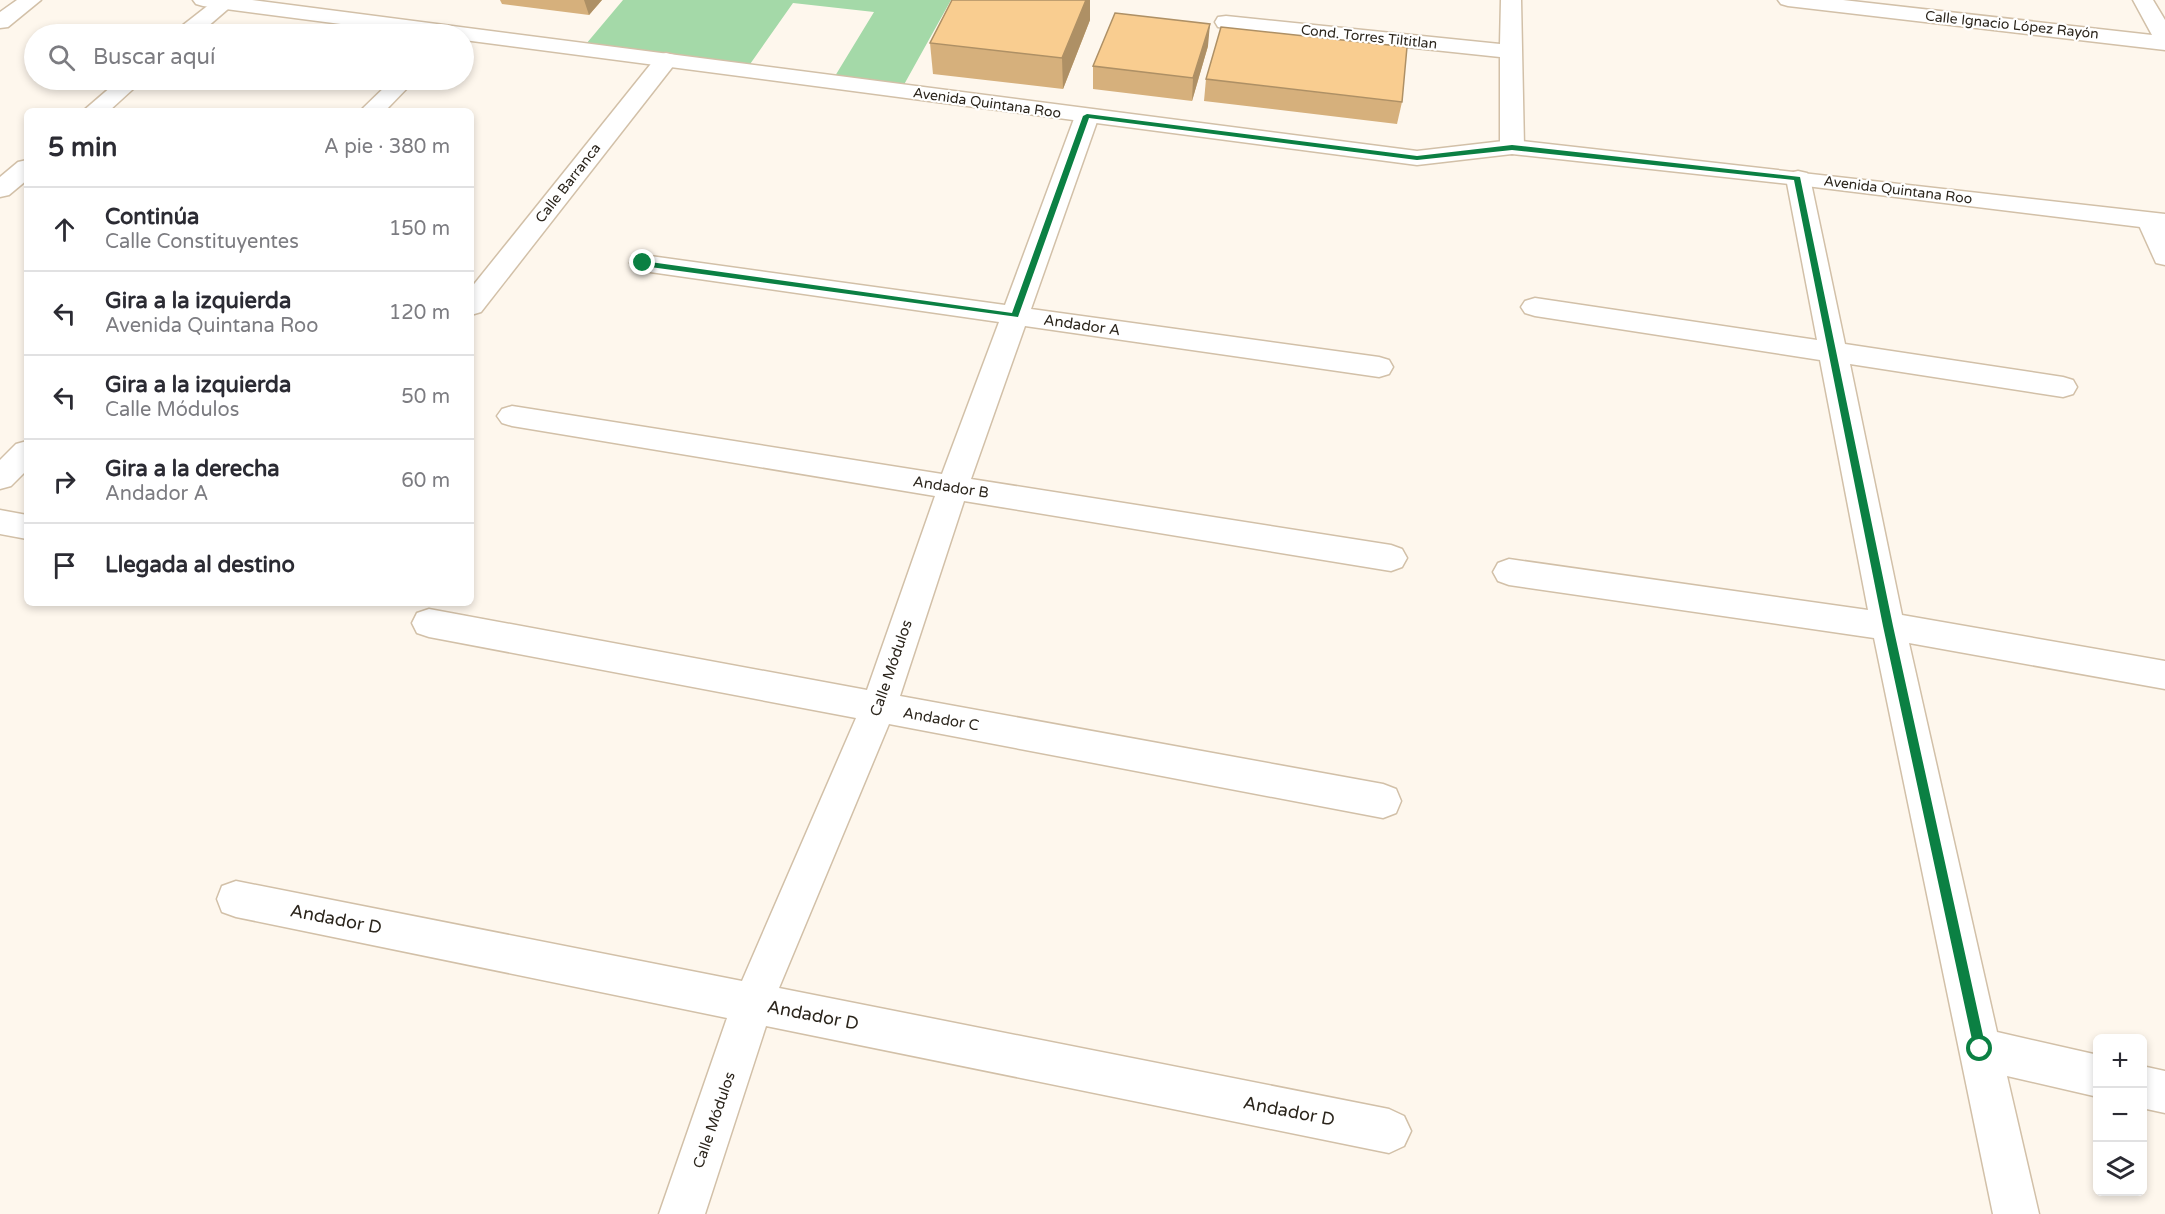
<!DOCTYPE html>
<html lang="es">
<meta charset="utf-8">
<style>
:root{--surface:#fff;--page:#f2f2f3;--text:#2b2b33;--muted:#7c7c81;--line:#e1e1e2}
body{margin:0;font-family:"Varela Round",sans-serif;background:var(--page);color:var(--text)}
.controls{position:absolute;right:18px;bottom:18px;display:grid;overflow:hidden;border-radius:9px;box-shadow:0 3px 9px #0003}
.controls button{width:54px;height:54px;display:grid;place-items:center;padding:0;border:0;border-bottom:2px solid var(--line);background:var(--surface);color:var(--text);font:30px sans-serif}
.stop{position:absolute;width:18px;height:18px;margin:-14px;border:4px solid #0b8043;border-radius:50%;background:#fff}
.stop.end{background:#0b8043;border-color:#fff;box-shadow:0 2px 6px #0008}
.list{margin:0;padding:0;list-style:none}
h2{display:flex;justify-content:space-between;align-items:center;height:78px;margin:0;padding:0 24px;font-size:26px}
h2 small{font-size:20px;font-weight:400;color:var(--muted)}
.list li{display:grid;grid-template-columns:39px 1fr auto;gap:18px;align-items:center;box-sizing:border-box;height:84px;padding:0 24px;border-top:2px solid var(--line)}
.list b{display:block;font-size:22px;white-space:nowrap}
.list p{margin:0;font-size:20px;white-space:nowrap;color:var(--muted)}
.list em{font-size:20px;font-style:normal;color:var(--muted)}
.icon{flex:none;width:33px;height:33px;fill:none;stroke:currentColor;stroke-width:2;stroke-linecap:round;stroke-linejoin:round}
.map{position:relative;flex:none;width:2165px;height:1214px;overflow:hidden}
.search{position:absolute;background:var(--surface);box-shadow:0 3px 9px #0003;left:24px;top:24px;width:450px;height:66px;display:flex;align-items:center;gap:15px;box-sizing:border-box;padding:0 21px;border-radius:33px;color:var(--muted);font-size:22px}
.panel{position:absolute;background:var(--surface);box-shadow:0 3px 9px #0003;left:24px;top:108px;width:450px;height:498px;border-radius:9px}
.map>svg:first-child{display:block}
.green{fill:#a4d9a8}
.lines{fill:none;stroke-linecap:round;stroke-linejoin:round}
.minor-casing{stroke:#d2c0a8;stroke-width:3}
.secondary-casing{stroke:#d2c0a8;stroke-width:3}
.minor{fill:#fff;fill-rule:evenodd}
.secondary{fill:#fff;fill-rule:evenodd}
.wall{fill:#d6b07c}
.shaded-wall{fill:#ae9065}
.building{fill:#f9cd90;stroke:#ae9065;stroke-width:1.5}
.route{fill:#0b8043}
.labels{text-anchor:middle;dominant-baseline:central;stroke-width:4.5;stroke-linejoin:round;paint-order:stroke}
.far-street-label{font-size:14px;fill:#2b251c;stroke:#fff}
.street-label{font-size:15px;fill:#2b251c;stroke:#fff}
.near-street-label{font-size:18px;fill:#2b251c;stroke:#fff}
</style>
<div class="map">
<svg width="2165" height="1214" viewBox="0 0 2165 1214">
<rect width="100%" height="100%" fill="#fef7ed"/>
<path class="green" d="M623,0H951L901,90L832,81L874,12L793,3L748,67L586,44Z"/>
<g class="lines">
<g class="minor-casing">
<g id="minor">
<path d="M17,0H41L8,27L0,28V12Z"/>
<path d="M215,0H232L235,3L199,34H176L178,29Z"/>
<path d="M1501,0H1521L1524,147L1520,152L1512,154L1504,152L1500,147V57L1226,28L1218,27L1215,22L1218,17L1226,16L1500,44Z"/>
<path d="M1778,0H1843L2152,35L2133,0H2153L2165,20V50L1788,6L1781,4Z"/>
<path d="M666,53L674,55L677,60L674,65L481,312L471,315V288L658,55Z"/>
<path d="M119,80H143L109,111H83Z"/>
<path d="M392,80H415L385,111H360Z"/>
<path d="M1087,109L1095,111L1099,116L1031,309L1379,357L1389,360L1393,367L1389,374L1379,377L1025,326L971,479L1391,545L1402,549L1407,558L1402,567L1391,571L964,501L900,696L1383,784L1396,789L1401,801L1396,813L1383,818L889,724L779,988L1389,1109L1404,1116L1411,1131L1404,1146L1389,1153L766,1026L705,1214H659L727,1018L236,917L222,912L217,899L222,886L236,881L742,981L856,718L429,637L417,633L412,623L417,613L429,609L867,690L935,496L512,426L502,423L497,416L502,409L512,406L942,474L999,322L643,271L634,269L630,263L634,257L643,255L1005,305L1075,116L1079,111Z"/>
<path d="M27,160V180L9,195L0,197V177L18,162Z"/>
<path d="M1798,171L1807,173L1810,178L1845,344L2063,377L2073,380L2077,387L2073,394L2063,397L1850,364L1902,615L2165,661V689L1909,643L1997,1032L2098,1055V1097L2007,1076L2039,1214H1993L1874,638L1509,585L1498,581L1493,572L1498,563L1509,559L1868,610L1820,360L1535,316L1525,313L1521,307L1525,301L1535,298L1817,340L1786,178L1789,173Z"/>
<path d="M2150,213L2159,215L2165,226V265L2156,263L2137,221L2141,215Z"/>
<path d="M27,441V470L11,486L0,489V460L16,444Z"/>
<path d="M0,510L27,515V539L0,534Z"/>
<path d="M2142,1066L2165,1071V1113L2142,1108Z"/>
</g>
</g>
<g class="secondary-casing">
<path id="secondary" d="M193,0H252L1417,151L1512,140L2165,214V230L1798,185L1512,154L1417,165L464,40V34H418L203,6L196,4Z"/>
</g>
<use href="#minor" class="minor"/>
<use href="#secondary" class="secondary"/>
</g>
<g class="wall">
<path d="M500,0H602L589,15L502,4Z"/>
<path d="M952,0H1090V20L1063,89L933,74L930,43Z"/>
<path d="M1208,46L1192,101L1093,89V66Z"/>
<path d="M1206,79L1402,102L1397,124L1204,101Z"/>
</g>
<g class="shaded-wall">
<path d="M584,0H602L589,15Z"/>
<path d="M1086,0H1090V20L1063,89L1062,58Z"/>
<path d="M1210,24L1208,46L1192,101L1193,78Z"/>
</g>
<g class="building">
<path d="M952,0H1086L1062,58L930,43Z"/>
<path d="M1115,13L1210,24L1193,78L1093,66Z"/>
<path d="M1221,27L1407,47L1402,102L1206,79Z"/>
</g>
<path class="route" d="M1087,114L1417,156L1512,145L1800,177L1893,626L1986,1049L1984,1053L1980,1055L1975,1053L1974,1049L1883,626L1794,180L1512,150L1417,160L1089,118L1018,317L643,266L639,263L643,261L1012,313L1083,116Z"/>
<g class="labels">
<g class="far-street-label">
<text transform="translate(2012 25) rotate(6)">Calle Ignacio López Rayón</text>
<text transform="translate(1369 37) rotate(6)">Cond. Torres Tiltitlan</text>
<text transform="translate(987 103) rotate(8)">Avenida Quintana Roo</text>
<text transform="translate(568 183) rotate(-52)">Calle Barranca</text>
<text transform="translate(1898 190) rotate(7)">Avenida Quintana Roo</text>
</g>
<g class="street-label">
<text transform="translate(1082 325) rotate(8)">Andador A</text>
<text transform="translate(951 487) rotate(9)">Andador B</text>
<text transform="translate(891 668) rotate(-71)">Calle Módulos</text>
<text transform="translate(941 719) rotate(10)">Andador C</text>
<text transform="translate(714 1120) rotate(-71)">Calle Módulos</text>
</g>
<g class="near-street-label">
<text transform="translate(336 919) rotate(11)">Andador D</text>
<text transform="translate(813 1015) rotate(11)">Andador D</text>
<text transform="translate(1289 1111) rotate(11)">Andador D</text>
</g>
</g>
</svg>
<div class="controls">
<button>+</button>
<button>−</button>
<button><svg class="icon" aria-label="layers" viewBox="0 0 24 24"><path d="M12 4l9 5-9 5-9-5zM3 14l9 5 9-5"/></svg></button>
</div>
<div class="stop" style="left:1980px;top:1049px"></div>
<div class="stop end" style="left:643px;top:263px"></div>
<div class="search"><svg class="icon" aria-label="search" viewBox="0 0 24 24"><circle cx="10" cy="10" r="6"/><path d="M15 15l6 6"/></svg>Buscar aquí</div>
<section class="panel">
<h2>5 min<small>A pie · 380 m</small></h2>
<ul class="list">
<li><svg class="icon" aria-label="ahead" viewBox="0 0 24 24"><path d="M12 20V5M6 11l6-6 6 6"/></svg><div><b>Continúa</b><p>Calle Constituyentes</p></div><em>150 m</em></li>
<li><svg class="icon" aria-label="left" viewBox="0 0 24 24"><path d="M17 20v-9H6M10 6l-5 5 5 5"/></svg><div><b>Gira a la izquierda</b><p>Avenida Quintana Roo</p></div><em>120 m</em></li>
<li><svg class="icon" aria-label="left" viewBox="0 0 24 24"><path d="M17 20v-9H6M10 6l-5 5 5 5"/></svg><div><b>Gira a la izquierda</b><p>Calle Módulos</p></div><em>50 m</em></li>
<li><svg class="icon" aria-label="right" viewBox="0 0 24 24"><path d="M7 20v-9h11M14 6l5 5-5 5"/></svg><div><b>Gira a la derecha</b><p>Andador A</p></div><em>60 m</em></li>
<li><svg class="icon" aria-label="arrive" viewBox="0 0 24 24"><path d="M6 21V4h12l-3 4 3 4H6"/></svg><div><b>Llegada al destino</b></div></li>
</ul>
</section>
</div>
